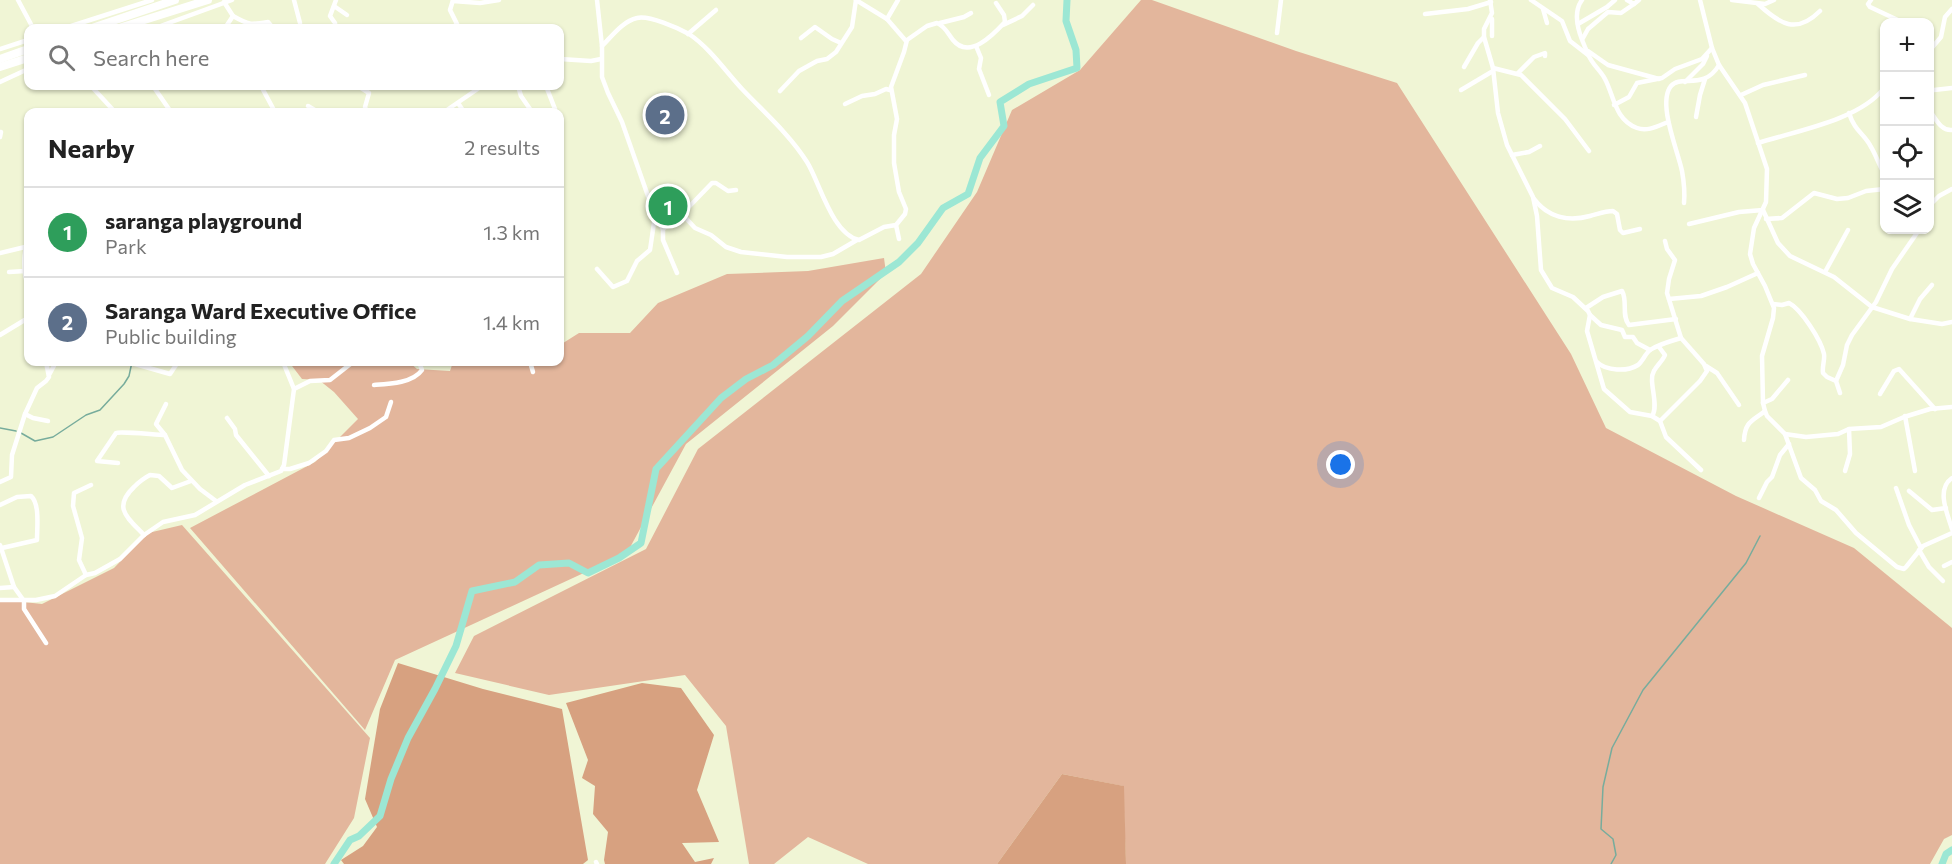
<!DOCTYPE html>
<meta charset="utf-8">
<style>
:root{--surface:#fff;--page:#f2f2f2;--text:#222;--muted:#767676;--line:#e0e0e0;--accent:#0b8043}
body{margin:0;font-family:Commissioner,sans-serif;background:var(--page);color:var(--text)}
.controls{position:absolute;right:18px;top:18px;display:grid;overflow:hidden;border-radius:12px;box-shadow:0 2px 4px #0004}
.controls button{width:54px;height:54px;display:grid;place-items:center;padding:0;border:0;border-bottom:2px solid var(--line);background:var(--surface);color:var(--text);font:30px sans-serif}
.you{position:absolute;left:1341px;top:465px;width:21px;height:21px;margin:-15px;border:4px solid #fff;border-radius:50%;background:#1a73e8;box-shadow:0 0 0 9px #1a73e833}
.badge{display:grid;place-items:center;width:39px;height:39px;border-radius:50%;background:var(--accent);color:#fff;font-size:20px;font-weight:700}
.pin{position:absolute;translate:-50% -50%;border:3px solid #fff;box-shadow:0 2px 6px #0006}
.list{margin:0;padding:0;list-style:none}
h2{display:flex;justify-content:space-between;align-items:center;height:78px;margin:0;padding:0 24px;font-size:26px}
h2 small{font-size:20px;font-weight:400;color:var(--muted)}
.list li{display:grid;grid-template-columns:39px 1fr auto;gap:18px;align-items:center;box-sizing:border-box;height:90px;padding:0 24px;border-top:2px solid var(--line)}
.list b{display:block;font-size:22px;white-space:nowrap}
.list p{margin:0;font-size:20px;white-space:nowrap;color:var(--muted)}
.list em{font-size:20px;font-style:normal;color:var(--muted)}
.icon{flex:none;width:33px;height:33px;fill:none;stroke:currentColor;stroke-width:2;stroke-linecap:round;stroke-linejoin:round}
.map{position:relative;flex:none;width:1952px;height:864px;overflow:hidden}
.search{position:absolute;background:var(--surface);box-shadow:0 2px 4px #0004;left:24px;top:24px;width:540px;height:66px;display:flex;align-items:center;gap:15px;box-sizing:border-box;padding:0 21px;border-radius:12px;color:var(--muted);font-size:22px}
.panel{position:absolute;background:var(--surface);box-shadow:0 2px 4px #0004;left:24px;top:108px;width:540px;height:258px;border-radius:12px}
.map>svg:first-child{display:block}
.green{fill:#e3b69c}
.forest{fill:#d7a180}
.lines{fill:none;stroke-linecap:round;stroke-linejoin:round}
.stream{stroke:#77ac9c;stroke-width:1.5}
.river{stroke:#9ce7d4;stroke-width:7}
.street{stroke:#fff;stroke-width:4.5}
.highway{stroke:#fff;stroke-width:8}
</style>
<div class="map">
<svg width="1952" height="864" viewBox="0 0 1952 864">
<rect width="100%" height="100%" fill="#f0f5d5"/>
<g class="green">
<path d="M1141,0H1152L1296,51L1397,83L1571,354L1606,428L1736,496L1854,548L1952,628V835L1944,839L1930,864H1126L1123,786L1062,774L997,864H868L808,837L774,864H749L726,726L685,675L549,695L455,673L474,636L646,549L698,449L921,274L977,192L1012,110L1080,70Z"/>
<path d="M884,258L886,273L833,326L686,444L627,553L395,660L365,730L190,528L315,462L358,419L334,392L319,380L302,379L289,362H409L417,369L450,371L453,362H560V345L579,333H630L658,303L727,274L808,271Z"/>
<path d="M182,525L370,738L354,818L325,864H0V602L5,600L42,604L114,568L148,533Z"/>
</g>
<g class="forest">
<path d="M398,663L483,689L562,709L588,860L583,864H344L341,860L363,846L377,827L365,799L380,709Z"/>
<path d="M642,683L681,688L714,735L697,790L719,842L682,843L695,862L714,858L711,864H605L604,860L608,832L593,814L595,786L582,778L588,760L566,703Z"/>
<path d="M1062,774L1124,786L1126,864H997Z"/>
</g>
<g class="lines">
<g class="stream">
<path d="M0,428L16,431"/>
<path d="M21,433L35,441L53,437L86,415L100,410L124,384L129,376L132,362"/>
<path d="M1611,864L1616,855L1613,839L1601,829L1603,787L1612,748L1643,690L1746,563L1760,536"/>
</g>
<g class="river">
<path d="M334,864L350,840L359,836L380,816L391,779L408,738L435,689L456,646L472,591L515,582L539,565L569,563L588,573L619,558L641,543L656,469L721,398L746,379L773,365L808,336L842,301L899,262L918,243L943,208L968,194L980,158L1004,126L1000,102L1029,84L1077,68L1076,50L1066,21L1067,0"/>
<path d="M1942,864L1946,854L1952,850"/>
</g>
<g class="street">
<path d="M18,0L33,28"/>
<path d="M294,0L300,23"/>
<path d="M597,0L602,46V77L608,93L622,122L655,216L663,229"/>
<path d="M856,0L887,19L906,41"/>
<path d="M1490,0L1492,13L1484,29V37L1493,68L1498,113L1507,145L1533,197L1537,216L1541,270L1552,288L1573,297L1588,311L1590,315L1587,331L1604,389L1630,412L1652,416L1660,421L1666,437L1701,470"/>
<path d="M1531,0L1562,21L1570,41L1588,55"/>
<path d="M1582,0C1570,16 1582,41 1589,56C1592,64 1601,71 1605,79C1614,96 1615,120 1637,128C1647,132 1658,126 1668,122"/>
<path d="M1627,0L1634,4L1639,0"/>
<path d="M1700,0L1712,48L1719,65L1745,103L1767,169L1766,202L1754,228L1750,254L1753,264L1765,286L1774,308L1773,318L1762,356L1763,403L1765,411L1767,416L1785,434L1801,478L1815,490L1821,501L1836,510L1856,533L1897,567L1904,569L1906,567L1923,546L1952,533"/>
<path d="M1732,0L1765,4L1774,0"/>
<path d="M1871,0L1868,4L1870,7L1902,22"/>
<path d="M453,1L480,3L499,0"/>
<path d="M224,2L233,16L227,25V28"/>
<path d="M1758,4C1780,24 1796,35 1820,11"/>
<path d="M334,6L347,15"/>
<path d="M1543,9L1547,23"/>
<path d="M1425,14L1468,9L1491,2"/>
<path d="M233,16C249,25 250,25 268,22L273,28"/>
<path d="M887,19L898,0"/>
<path d="M1492,19V36"/>
<path d="M335,23L330,16L336,0"/>
<path d="M940,23L964,17L971,13"/>
<path d="M1578,24L1607,7L1615,0"/>
<path d="M1003,25L1022,16L1033,5"/>
<path d="M65,28L152,0"/>
<path d="M155,28L232,0"/>
<path d="M452,28L457,24L450,10L453,0"/>
<path d="M1277,33L1281,0"/>
<path d="M688,34L716,10"/>
<path d="M801,38L815,27L832,39L841,43"/>
<path d="M1583,38L1588,29L1608,12L1621,13L1634,4"/>
<path d="M602,46C612,36 623,21 637,18C649,15 678,28 689,34C710,48 726,72 743,90C765,113 790,135 807,162C820,183 832,234 859,240L884,227L896,225"/>
<path d="M976,46L981,58L979,69L989,95"/>
<path d="M0,49L28,40"/>
<path d="M1930,50L1941,37L1945,17L1952,9"/>
<path d="M1588,51L1608,65L1659,79"/>
<path d="M560,59L591,61L601,59"/>
<path d="M1464,67L1478,43L1484,37"/>
<path d="M1493,68L1521,75L1565,119L1589,151"/>
<path d="M1518,73L1534,57L1545,53V56"/>
<path d="M0,82L28,69"/>
<path d="M1685,82L1703,64L1707,56"/>
<path d="M91,86L115,112"/>
<path d="M153,86L171,112"/>
<path d="M261,86L275,112"/>
<path d="M358,86L369,93L365,107L367,112"/>
<path d="M518,86L521,96L530,109"/>
<path d="M546,86L555,109"/>
<path d="M1461,90L1493,71"/>
<path d="M1934,90L1952,88"/>
<path d="M780,91L799,71L817,61L827,59L836,52L852,27L856,0"/>
<path d="M1741,95L1763,85L1805,75"/>
<path d="M458,103L464,112"/>
<path d="M845,104L862,96L875,94L886,89L890,90"/>
<path d="M1614,105L1629,97L1637,83L1662,78L1675,69L1702,59L1712,48"/>
<path d="M308,106L318,112"/>
<path d="M1930,111C1936,119 1941,131 1952,130"/>
<path d="M444,112L482,86"/>
<path d="M1849,113C1855,132 1864,133 1871,147C1876,155 1879,165 1884,173"/>
<path d="M1696,117L1700,95L1705,79"/>
<path d="M0,137L1,132"/>
<path d="M1758,143C1796,131 1860,120 1884,88"/>
<path d="M1512,155L1529,152L1540,146"/>
<path d="M1534,199C1548,217 1568,222 1590,216C1598,214 1605,211 1613,211L1617,214L1620,230L1623,233L1640,229"/>
<path d="M1684,203C1685,192 1684,182 1682,171C1678,151 1657,103 1671,86C1681,74 1704,91 1719,65"/>
<path d="M1930,205L1939,196L1952,189"/>
<path d="M1763,210L1778,243L1790,256L1834,277L1872,307L1910,319L1942,324L1952,322"/>
<path d="M682,214L695,228L711,235L726,247L741,252L787,257H821L833,254L857,240"/>
<path d="M1766,219L1782,218L1814,193L1837,199L1848,198L1866,191L1884,189"/>
<path d="M1689,224L1739,212L1763,210"/>
<path d="M899,239L896,225L905,214L906,209L899,192L894,163V135L897,119L891,87L904,52L907,40L927,26L937,23C945,26 948,34 953,40C969,60 993,35 1005,22L1004,15L996,3"/>
<path d="M28,240C23,253 23,273 28,286"/>
<path d="M0,253L25,247"/>
<path d="M597,269L613,287L627,281L637,261L650,250L655,216"/>
<path d="M9,272L25,271"/>
<path d="M1825,272L1848,230"/>
<path d="M677,273L663,240V229L682,214L712,183H716L728,191L736,190"/>
<path d="M1669,299L1701,296L1727,287L1758,273"/>
<path d="M1773,304L1782,305L1789,303C1801,309 1821,340 1824,354C1825,360 1822,366 1823,373L1827,377L1836,381"/>
<path d="M1586,308L1603,297L1622,291C1628,301 1621,315 1629,325L1676,319"/>
<path d="M1590,315L1601,325L1622,330L1625,337H1633L1637,343L1650,350"/>
<path d="M1910,319L1920,299L1932,285"/>
<path d="M0,335L28,318"/>
<path d="M530,362L533,372"/>
<path d="M1597,362C1606,371 1627,372 1638,365C1643,361 1645,354 1650,350C1656,346 1674,340 1681,338"/>
<path d="M135,364L170,374L178,362"/>
<path d="M1706,366L1717,373L1739,405"/>
<path d="M49,375L56,362"/>
<path d="M374,385C389,384 413,383 422,370L419,362"/>
<path d="M294,389L310,381L330,380L353,362"/>
<path d="M1840,393L1836,381L1843,365L1847,345L1852,335L1876,302L1892,269L1919,230"/>
<path d="M1880,394L1894,371L1899,369L1935,409"/>
<path d="M1763,403L1772,399L1788,380"/>
<path d="M25,414L33,418L48,421"/>
<path d="M1652,416C1658,408 1652,390 1652,380C1651,369 1662,363 1665,355L1659,347"/>
<path d="M1905,416L1915,471"/>
<path d="M227,418L235,429L236,435L269,476"/>
<path d="M1660,421L1700,381L1707,371L1704,364L1681,338L1667,293L1669,279L1675,260L1667,249L1665,241"/>
<path d="M1785,434L1806,437L1838,434L1849,429L1881,427L1904,417L1930,409L1952,407"/>
<path d="M165,435L156,424L166,404"/>
<path d="M1744,440C1745,421 1753,421 1765,411"/>
<path d="M118,463L97,461L116,433C121,431 157,435 165,435L182,470L200,489L216,501"/>
<path d="M282,469H290L309,463L326,451L334,440L349,438L370,428L386,417L391,402"/>
<path d="M1845,471L1850,454L1849,429"/>
<path d="M1952,478C1936,489 1947,513 1952,529"/>
<path d="M0,482L11,477L12,455L25,414L37,388L46,381L49,377L46,362"/>
<path d="M1896,488L1909,525L1921,548"/>
<path d="M1909,491L1932,510L1946,508"/>
<path d="M1759,498L1767,482L1772,477L1780,455L1789,444"/>
<path d="M0,505L17,497L31,496C40,504 37,527 37,540L2,548"/>
<path d="M144,535C128,518 112,508 134,487C139,482 144,478 150,475L159,476L172,488L191,481"/>
<path d="M0,545L14,587L24,601V609L46,643"/>
<path d="M1919,550L1929,567L1943,581"/>
<path d="M1944,566L1952,562"/>
<path d="M86,575L79,560L82,538L73,506L74,493L91,485"/>
<path d="M0,588L14,587"/>
<path d="M0,600H36L55,596L86,575L95,573L120,559L144,535L163,522L195,515L245,485L281,471L284,465L294,389L283,362"/>
<path d="M596,862L597,864"/>
</g>
<g class="highway">
<path d="M92,28L175,0"/>
<path d="M119,28L208,0"/>
<path d="M0,59L28,49"/>
<path d="M0,67L28,58"/>
</g>
</g>
</svg>
<div class="controls">
<button>+</button>
<button>−</button>
<button><svg class="icon" aria-label="locate" viewBox="0 0 24 24"><circle cx="12" cy="12" r="6"/><path d="M12 2v4M12 18v4M2 12h4M18 12h4"/></svg></button>
<button><svg class="icon" aria-label="layers" viewBox="0 0 24 24"><path d="M12 4l9 5-9 5-9-5zM3 14l9 5 9-5"/></svg></button>
</div>
<div class="you"></div>
<div class="pin badge" style="left:668px;top:206px;background:#2e9e5b">1</div>
<div class="pin badge" style="left:665px;top:115px;background:#5c6f8a">2</div>
<div class="search"><svg class="icon" aria-label="search" viewBox="0 0 24 24"><circle cx="10" cy="10" r="6"/><path d="M15 15l6 6"/></svg>Search here</div>
<section class="panel">
<h2>Nearby<small>2 results</small></h2>
<ul class="list">
<li><span class="badge" style="background:#2e9e5b">1</span><div><b>saranga playground</b><p>Park</p></div><em>1.3 km</em></li>
<li><span class="badge" style="background:#5c6f8a">2</span><div><b>Saranga Ward Executive Office</b><p>Public building</p></div><em>1.4 km</em></li>
</ul>
</section>
</div>
